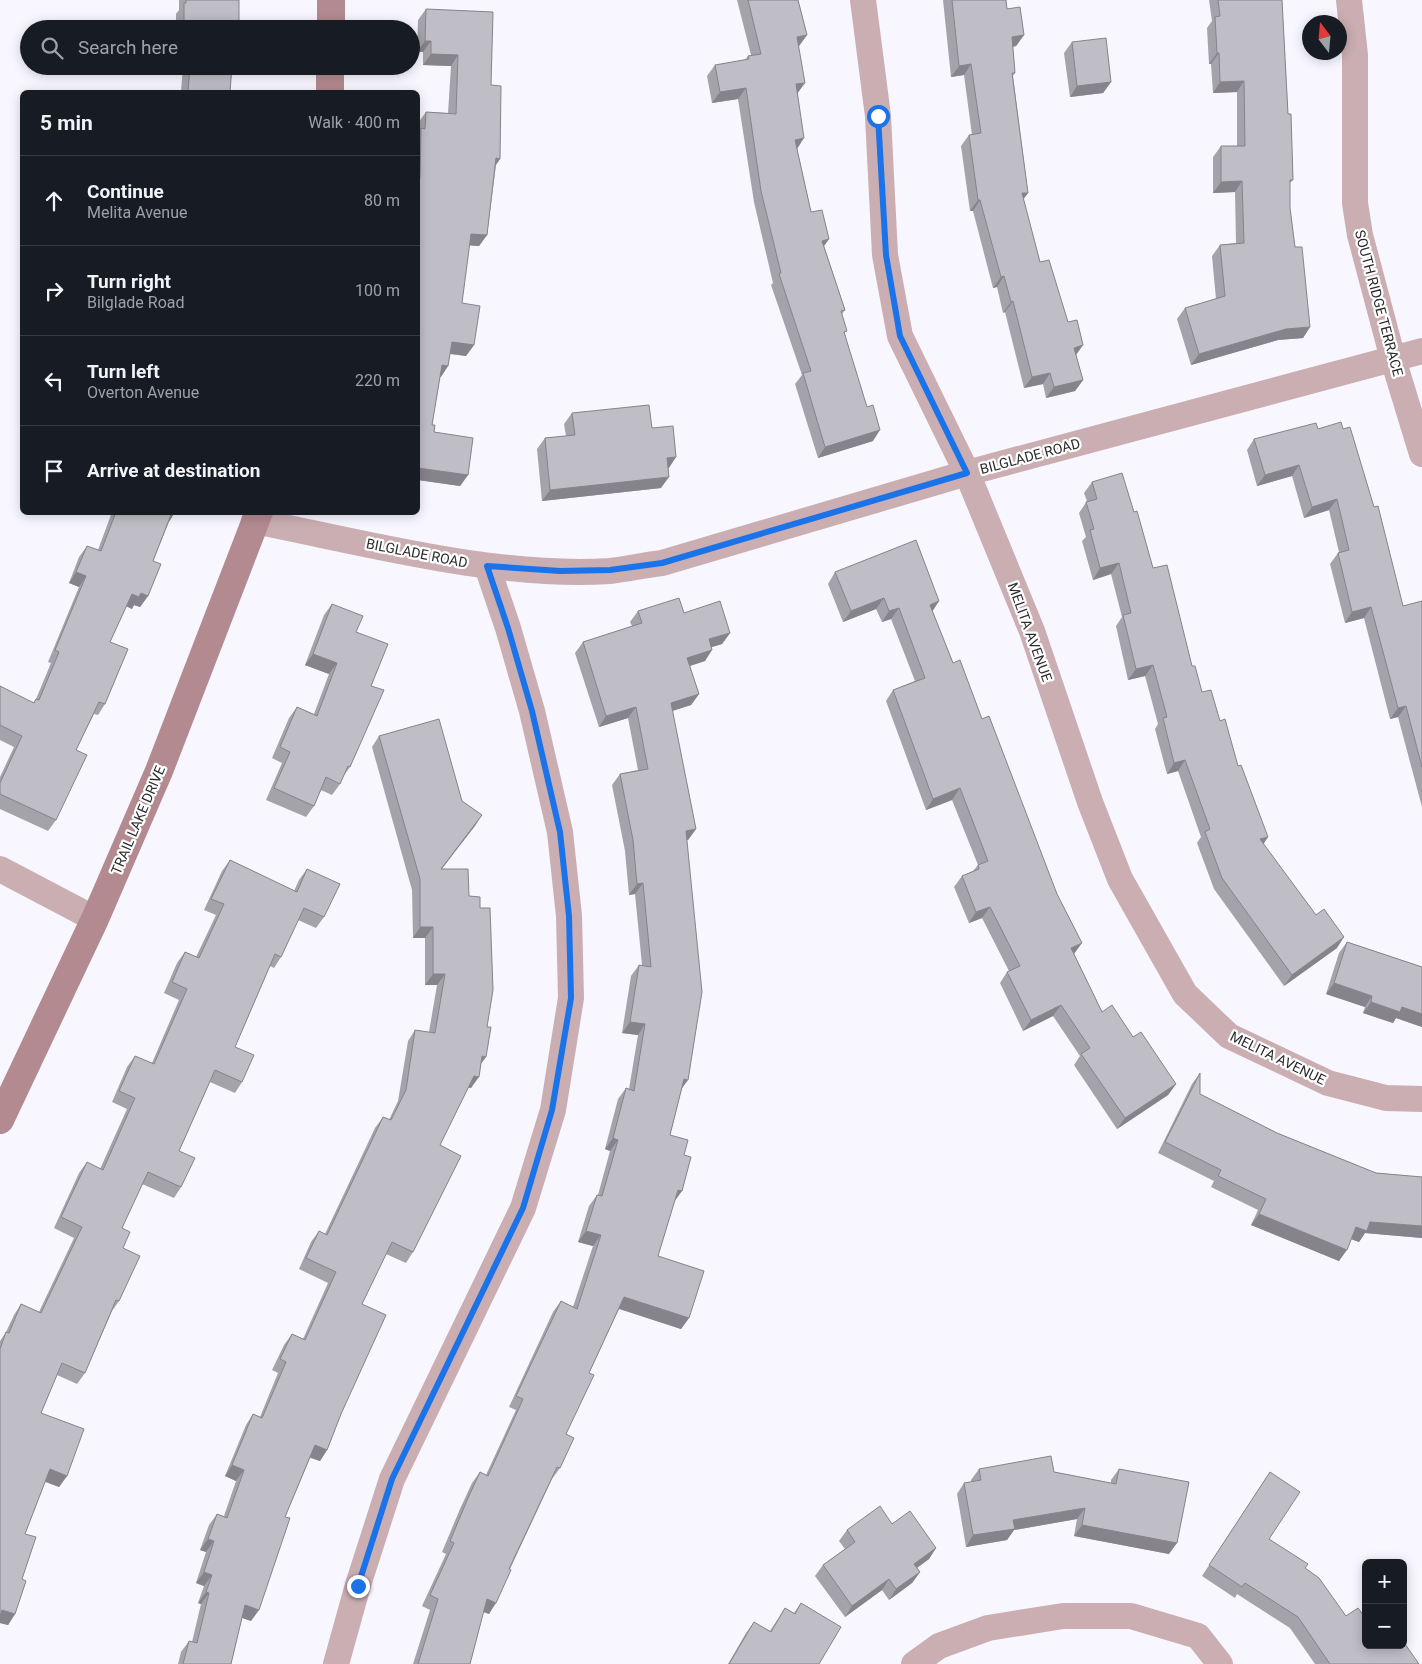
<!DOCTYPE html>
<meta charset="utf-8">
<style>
:root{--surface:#171b24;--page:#20242c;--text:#f1f3f6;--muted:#9ea1a6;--line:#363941}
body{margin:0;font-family:Roboto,sans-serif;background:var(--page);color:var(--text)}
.controls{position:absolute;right:15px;bottom:15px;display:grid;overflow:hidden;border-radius:8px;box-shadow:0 2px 12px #0003}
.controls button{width:45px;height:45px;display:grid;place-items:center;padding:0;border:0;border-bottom:1px solid var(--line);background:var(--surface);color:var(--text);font:25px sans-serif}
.compass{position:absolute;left:1302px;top:15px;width:45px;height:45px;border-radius:50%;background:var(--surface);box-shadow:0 2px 12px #0003;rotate:344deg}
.stop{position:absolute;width:15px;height:15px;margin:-11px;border:4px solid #1a73e8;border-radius:50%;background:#fff}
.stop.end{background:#1a73e8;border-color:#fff;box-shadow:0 1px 5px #0008}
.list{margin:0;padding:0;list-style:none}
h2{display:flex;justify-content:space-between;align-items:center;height:65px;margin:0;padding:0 20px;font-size:21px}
h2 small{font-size:16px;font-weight:400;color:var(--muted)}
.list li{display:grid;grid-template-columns:32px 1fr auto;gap:15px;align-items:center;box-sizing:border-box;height:90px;padding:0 20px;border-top:1px solid var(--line)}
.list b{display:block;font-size:19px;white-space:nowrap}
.list p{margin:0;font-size:16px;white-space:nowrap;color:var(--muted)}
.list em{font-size:16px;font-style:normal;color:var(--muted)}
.icon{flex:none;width:28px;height:28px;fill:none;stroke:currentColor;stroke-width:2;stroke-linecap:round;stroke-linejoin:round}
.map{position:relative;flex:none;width:1422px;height:1664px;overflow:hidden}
.search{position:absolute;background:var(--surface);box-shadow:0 2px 12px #0003;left:20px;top:20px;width:400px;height:55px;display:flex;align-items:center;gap:12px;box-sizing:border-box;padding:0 18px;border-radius:28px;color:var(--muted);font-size:19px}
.panel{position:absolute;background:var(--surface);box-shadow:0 2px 12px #0003;left:20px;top:90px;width:400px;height:425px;border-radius:8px}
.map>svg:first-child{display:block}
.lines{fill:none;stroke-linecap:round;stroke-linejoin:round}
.street{stroke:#caaeb2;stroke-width:26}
.secondary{stroke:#b38a90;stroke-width:28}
.wall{fill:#a4a3a9}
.shaded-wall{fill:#86848a}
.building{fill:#bfbdc5;stroke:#86848a}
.route{stroke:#1a73e8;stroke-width:6}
.labels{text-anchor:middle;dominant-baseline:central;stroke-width:4.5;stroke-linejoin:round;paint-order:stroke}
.street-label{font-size:14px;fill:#2c2b2e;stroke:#fff}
</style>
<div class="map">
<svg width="1422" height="1664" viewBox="0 0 1422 1664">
<rect width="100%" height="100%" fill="#f8f6fe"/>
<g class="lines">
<g class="street">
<path d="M863,0L878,116L885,255L900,336L967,473L1032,631L1090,802L1120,879L1185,994L1229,1036L1328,1083L1386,1098L1422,1099"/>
<path d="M1349,0L1355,55V203L1360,235L1393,359L1422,454"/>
<path d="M254,521C367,543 494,578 610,571C627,569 645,565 662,563L967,473L1422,351"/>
<path d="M0,869L95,919"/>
<path d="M336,1664L358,1585L392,1479L523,1208L553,1110L571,998L569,916L560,832L532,711L508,628L487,566"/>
<path d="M914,1664L939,1646L988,1628L1063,1616H1131L1198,1636L1220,1664"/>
</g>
<g class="secondary">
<path d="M331,29V0"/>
<path d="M330,92V66"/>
<path d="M0,1120L95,919L159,771L259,512"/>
</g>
</g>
<g class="wall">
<path d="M179,0H239V26L247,29H176V14L179,10Z"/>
<path d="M737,0H798L807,35L799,46L797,149L811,212L829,239L824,246L845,310L842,314L845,334L873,441L818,458L795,384L802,375L771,285L773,283L754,202L738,99L712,103L707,76L715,65L745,60L748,56L751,55Z"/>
<path d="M943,0H1006L1007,9L1024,35L1016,46L1013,47L1015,73L1013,76L1028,193L1023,199L1040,262L1068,322L1083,345L1076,355L1083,380L1075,391L1046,398L1043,384L1024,388L1005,312L1003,313L997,287L993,288L973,211H970L961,146L969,135H972L964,75L951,77Z"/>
<path d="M1209,0H1282L1288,114L1293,180L1290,183V208L1295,247L1310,327L1303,338L1278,340L1191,365L1177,319L1185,308L1216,299L1212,256L1220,245L1236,243L1235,192L1213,193V157L1221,146H1237V92L1213,93L1211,64H1209L1207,28L1212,21Z"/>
<path d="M426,9L491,85L500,159L496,165L487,235L479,246L469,245L462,303L474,345L466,356L450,354L448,366L440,377L432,425L434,432L468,475L460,486L418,480V123L426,112L448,113L451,66L423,65V52H417L418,20Z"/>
<path d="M1072,42L1111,82L1103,93L1070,97L1064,53Z"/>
<path d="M183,66H232L230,92H181Z"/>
<path d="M572,413L652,428L676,457L668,468L661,488L542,501L537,449L545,438L566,436L564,424Z"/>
<path d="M1318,429L1403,606L1422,601V807L1398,717L1390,719L1364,618L1345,623L1330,564L1338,553L1339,552L1329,510L1304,518L1292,476L1257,486L1247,450L1254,439Z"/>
<path d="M1092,482L1134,512L1153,568L1202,692L1220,721L1238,766L1263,844L1337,948L1284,986L1214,889L1197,843L1201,837L1178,771L1167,774L1155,729L1158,724L1145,676L1128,680L1116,626L1122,617L1111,574L1093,580L1082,541L1086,537L1079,513L1087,501L1084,493Z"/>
<path d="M112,512H175L169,522L153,561L148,596L140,607L134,605L132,609L126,606L110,642L105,704L98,715L94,714L76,750L56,820L48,831L0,809V777L14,747L0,740V686L33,703L36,699L51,663L48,662L79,587L69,583L79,557L87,546L98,550Z"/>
<path d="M835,572L939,601L932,611L953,663L1074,954L1102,1012L1133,1037L1176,1084L1168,1095L1117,1129L1074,1065L1080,1056L1053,1016L1023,1031L1000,983L1007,972L1009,971L982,918L969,923L954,887L962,876L973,871L978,865L952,800L926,810L886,701L893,690L915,681L891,619L882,622L876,609L843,622L828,584Z"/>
<path d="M332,604L356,632L371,686L350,767L342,778L340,784L332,795L321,790L314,806L306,817L266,800L282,763L272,758L289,718L297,707L314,714L329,674L305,665L324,615Z"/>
<path d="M638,611L684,613L730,633L722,644L712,647L705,661L690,666L699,694L691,705L672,711L696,829L688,840H687L682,1088L670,1135L674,1202L658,1256L689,1318L681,1329L619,1309L589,1373L566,1434L560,1468L552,1479L489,1614L483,1612L470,1664H413L430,1610L422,1606L446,1554L442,1552L460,1509L472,1483L480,1472L486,1475L516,1410L509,1407L553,1312L561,1301L573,1307L593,1246L578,1242L589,1206L597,1195H598L610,1151L605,1149L618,1099L626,1088L629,1089L638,1035L622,1033L631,976L639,965H642L635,894L629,895L625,851L612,785L620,774L638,770L628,718L599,727L575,653L583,642L632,626L630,622Z"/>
<path d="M379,736L462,801L482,815L442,869L469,896L481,1065L471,1088L468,1087L440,1145L413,1252L406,1263L386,1254L362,1304L341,1414L327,1450L320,1461L310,1458L285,1517L251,1621L242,1618L231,1664H178L181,1652L189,1641L192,1642L201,1604L198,1603L204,1586L196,1583L206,1552L200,1550L209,1525L217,1514L224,1516L236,1481L225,1476L246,1425L253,1414L260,1417L278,1373L272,1370L284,1345L292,1334L303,1339L328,1283L299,1269L311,1242L319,1231L325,1234L375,1128L383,1117L389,1120L398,1101L408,1041L415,1030L429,1032L437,985H425V938H413L412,890L372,747Z"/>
<path d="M230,860L294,891L299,880L307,869L324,917L316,928L298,920L281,957L274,968L270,966L235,1047L242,1082L235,1093L210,1082L179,1151L181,1187L174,1198L142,1184L122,1228L123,1248L119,1301L112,1311L85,1373L77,1384L57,1375L41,1413L67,1476L59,1487L45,1482L25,1534L22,1579L15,1614L8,1625L0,1623V1341L6,1332L14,1315L21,1304L39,1312L74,1238L54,1228L79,1173L87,1162L100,1169L127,1109L112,1102L127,1067L135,1056L152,1063L179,1000L164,993L177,963L185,952L196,957L216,915L204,910L222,871Z"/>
<path d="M1347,942L1422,967V1027L1396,1018L1393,1023L1363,1013L1365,1007L1326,994L1339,953Z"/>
<path d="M1200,1073V1094L1277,1133L1376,1173L1422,1177V1238L1365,1233L1359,1242L1351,1239L1339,1261L1251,1225L1258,1210L1211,1187L1214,1181L1158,1153L1192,1084Z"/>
<path d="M979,1469L1054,1472L1111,1483V1480L1119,1469L1169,1554L1074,1536L1077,1519L1014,1530L1007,1540L966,1547L957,1494L964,1483L971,1482V1480Z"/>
<path d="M1270,1472L1269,1539L1305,1568L1346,1616L1366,1619L1419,1664H1315L1290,1628L1237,1594L1235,1598L1202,1576Z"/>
<path d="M892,1524L936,1548L929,1559L917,1568L920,1572L912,1583L889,1600L882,1590L845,1617L815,1576L823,1565L845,1549L839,1541L847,1530Z"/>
<path d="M801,1603L819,1664H728L746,1633L754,1622L770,1631L785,1608L794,1613Z"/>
</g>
<g class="shaded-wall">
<path d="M807,35L799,46L790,48L797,37Z"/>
<path d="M1024,35L1016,46L1004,48L1012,37Z"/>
<path d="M425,41H431L423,52H417Z"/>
<path d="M1217,53H1219L1211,64H1209Z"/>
<path d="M431,54L458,55L451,66L423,65Z"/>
<path d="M971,64L964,75L951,77L959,66Z"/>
<path d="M1244,81L1237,92L1213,93L1220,82Z"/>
<path d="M1111,82L1103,93L1070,97L1077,86Z"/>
<path d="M805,83L797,94L796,84Z"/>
<path d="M746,88L738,99L712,103L720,92Z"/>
<path d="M804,138L797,149L795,140Z"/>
<path d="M496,158L500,159L492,170Z"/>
<path d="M1242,181L1235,192L1213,193L1221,182Z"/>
<path d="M1022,193H1028L1020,204Z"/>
<path d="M978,200H980L973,211H970Z"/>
<path d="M471,234L487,235L479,246L463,245Z"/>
<path d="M829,239L821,250L822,241Z"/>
<path d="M1004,276L997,287L993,288L1001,277Z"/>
<path d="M1013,301L1005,312L1003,313L1011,302Z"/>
<path d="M1310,327L1303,338L1278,340L1191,365L1199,354L1286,329Z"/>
<path d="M452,342L474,345L466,356L445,353Z"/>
<path d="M1083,345L1075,356L1074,348Z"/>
<path d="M442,365L448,366L441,377L435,376Z"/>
<path d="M1050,373L1043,384L1024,388L1032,377Z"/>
<path d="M1083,380L1075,391L1046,398L1054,387Z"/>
<path d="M880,430L873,441L818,458L825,447Z"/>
<path d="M676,457L669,468L659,469L667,458Z"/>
<path d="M1299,465L1292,476L1257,486L1265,475Z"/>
<path d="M418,468L468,475L460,486L418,480Z"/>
<path d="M669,477L661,488L542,501L550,490Z"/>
<path d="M1337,499L1329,510L1304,518L1312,507Z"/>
<path d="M172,512H175L168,523Z"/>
<path d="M1119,563L1111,574L1093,580L1100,568Z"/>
<path d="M76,572L86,576L79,587L69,583Z"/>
<path d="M141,593L148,596L140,607L134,605L132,609L124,605L132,594Z"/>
<path d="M884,598L876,609L843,622L851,611Z"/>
<path d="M939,601L932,612L930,605Z"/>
<path d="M1371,607L1364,618L1345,623L1352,612Z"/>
<path d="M899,608L891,619L882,622L889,611Z"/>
<path d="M730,633L722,644L702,650L709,639Z"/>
<path d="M712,650L705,661L680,669L687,658Z"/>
<path d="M313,654L337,663L329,674L305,665Z"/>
<path d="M1153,665L1145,676L1128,680L1136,669Z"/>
<path d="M699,694L691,705L663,714L671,703Z"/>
<path d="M1406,706L1398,717L1390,719L1398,708Z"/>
<path d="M636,707L628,718L599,727L606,716Z"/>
<path d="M1185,760L1178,771L1167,774L1174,763Z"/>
<path d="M960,788L952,800L926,810L933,799Z"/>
<path d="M482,815L475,826L433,880L441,869Z"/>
<path d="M696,829L688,840L678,842L686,831Z"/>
<path d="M1268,837L1261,848L1260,839Z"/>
<path d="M643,883L635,894L629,895L637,884Z"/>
<path d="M990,907L982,918L969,923L976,912Z"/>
<path d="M420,927H433L425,938H413Z"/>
<path d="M1344,937L1337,948L1284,986L1292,975Z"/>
<path d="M1082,943L1074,954L1071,948Z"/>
<path d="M433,974H445L437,985H425Z"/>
<path d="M1334,983L1372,996L1365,1007L1326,994Z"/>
<path d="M1371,1002L1402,1007L1422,1014V1027L1396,1018L1393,1023L1363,1013Z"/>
<path d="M1061,1005L1053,1016L1023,1031L1031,1020Z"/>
<path d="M630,1022L645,1024L638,1035L622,1033Z"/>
<path d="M482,1056L486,1057L478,1068Z"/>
<path d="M474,1076L479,1077L471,1088L466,1087Z"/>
<path d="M684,1079L688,1080L680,1091Z"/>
<path d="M1176,1084L1168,1095L1117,1129L1125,1118Z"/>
<path d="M613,1138L618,1140L610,1151L605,1149Z"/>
<path d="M678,1190L682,1191L674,1202Z"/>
<path d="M1259,1214L1347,1250L1339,1261L1251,1225Z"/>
<path d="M1370,1222L1422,1226V1238L1365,1233L1359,1242L1348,1238L1356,1227Z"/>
<path d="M586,1231L601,1235L593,1246L578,1242Z"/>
<path d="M624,1297L689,1318L681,1329L617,1308Z"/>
<path d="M315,1445L327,1450L320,1461L307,1456Z"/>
<path d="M232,1465L244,1470L236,1481L225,1476Z"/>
<path d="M50,1469L67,1476L59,1487L42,1480Z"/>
<path d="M1085,1508L1077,1519L1014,1530L1007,1540L966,1547L973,1535L1013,1520Z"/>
<path d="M1082,1525L1177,1543L1169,1554L1074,1536Z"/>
<path d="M208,1539L214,1541L206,1552L200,1550Z"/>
<path d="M936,1548L929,1559L907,1575L914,1564Z"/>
<path d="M204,1572L212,1575L204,1586L196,1583Z"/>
<path d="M920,1572L912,1583L889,1600L896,1589Z"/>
<path d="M889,1579L882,1590L845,1617L852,1606Z"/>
<path d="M206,1592L209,1593L201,1604L198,1603Z"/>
<path d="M487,1599L496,1603L489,1614L479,1610Z"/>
<path d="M245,1605L259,1610L251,1621L237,1616Z"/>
<path d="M2,1610L15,1614L8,1625L0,1623V1613Z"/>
</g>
<g class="building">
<path d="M186,0H239V26L247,25V29H184V3H186Z"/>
<path d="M748,0H798L807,35L797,37L805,83L796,84L804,138L795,140L811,212L822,210L829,239L822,241L845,310L841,311L847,331L844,332L867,407L873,405L880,430L825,447L803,373L811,371L779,274L781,273L761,191L746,88L720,92L715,65L749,59L748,56L761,54Z"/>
<path d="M952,0H1006L1007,9L1020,7L1024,35L1012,37L1015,73H1012L1028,193H1022L1040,262L1049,260L1068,322L1077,320L1083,345L1074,348L1083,380L1054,387L1050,373L1032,377L1013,301L1011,302L1004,276L1001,277L980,200H978L969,135L981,133L971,64L959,66Z"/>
<path d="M1218,0H1282L1288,114H1291L1293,180H1290V208L1295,247H1302L1310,327L1286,329L1199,354L1185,308L1225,296L1220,245L1244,243L1242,181L1221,182V146H1245L1244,81L1220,82L1219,53H1217L1215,17L1220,16Z"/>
<path d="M426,9L493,12L491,85L501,86L500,159L496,158L487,235L471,234L462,303L480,306L474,345L452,342L448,366L442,365L432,425H435L434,432L473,438L468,475L418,468V192L420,176L421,128L425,129L426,112L456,114L458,55L431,54V41H425Z"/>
<path d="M1106,38L1111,82L1077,86L1072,42Z"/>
<path d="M190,66H232L230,92H188Z"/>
<path d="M649,405L652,428L673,426L676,457L667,458L669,477L550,490L545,438L575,435L572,413Z"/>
<path d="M1341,422L1343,429L1350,427L1374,507L1378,506L1403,606L1422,601V767L1406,706L1398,708L1371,607L1352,612L1338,553L1349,550L1337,499L1312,507L1299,465L1265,475L1254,439L1316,423L1318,429Z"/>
<path d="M1122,473L1134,512L1137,511L1153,568L1167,565L1192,666H1195L1202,692L1211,690L1220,721L1225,719L1238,766L1241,765L1268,837L1260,839L1316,915L1324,909L1344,937L1292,975L1222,878L1205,832L1210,829L1185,760L1174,763L1163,718L1167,717L1153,665L1136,669L1123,615L1131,613L1119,563L1100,568L1090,530L1094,529L1086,502L1097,499L1092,482Z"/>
<path d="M116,512H172L153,561L161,564L148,596L141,593L139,597L132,594L110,642L128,649L105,704L99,702L76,750L87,755L56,820L0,794V783L22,736L0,725V686L34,703L36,699L39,700L59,652L55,650L86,576L76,572L87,546L101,551Z"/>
<path d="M916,540L939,601L930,605L953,663L960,660L982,719L989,716L1057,894L1082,943L1071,948L1102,1012L1112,1005L1133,1037L1141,1032L1176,1084L1125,1118L1081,1054L1090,1048L1061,1005L1031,1020L1007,972L1020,966L990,907L976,912L962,876L979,869L978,865L988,861L960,788L933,799L893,690L925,678L899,608L889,611L884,598L851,611L835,572Z"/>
<path d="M679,598L684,613L720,601L730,633L709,639L712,650L687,658L699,694L671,703L696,829L686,831L702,992L688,1080L684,1079L670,1135L688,1140L684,1155L691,1157L682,1191L678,1190L658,1256L704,1271L689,1318L624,1297L589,1373L594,1375L566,1434L574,1438L560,1468L557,1467L509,1569L511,1570L496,1603L487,1599L470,1664H418L438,1599L430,1595L454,1543L450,1541L468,1498L480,1472L488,1476L523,1399L516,1396L561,1301L577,1309L601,1235L586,1231L597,1195L602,1196L618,1140L613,1138L626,1088L634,1091L645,1024L630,1022L639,965L651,967L643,883L637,884L633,840L620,774L648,769L636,707L606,716L583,642L642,623L638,611Z"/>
<path d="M332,604L363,616L356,632L388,644L371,686L384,690L350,767L348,766L340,784L326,777L314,806L274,788L290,752L280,747L297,707L317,716L337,663L313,654Z"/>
<path d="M439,719L462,801L482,815L441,869H468L469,896L480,897V908H490L493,990L487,1027H491L486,1057L482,1056L479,1077L474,1076L440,1145L461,1156L413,1252L392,1242L362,1304L386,1315L341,1414L327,1450L315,1445L285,1517L290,1518L259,1610L245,1605L231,1664H183L189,1641L197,1643L209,1593L206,1592L212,1575L204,1572L214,1541L208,1539L217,1514L227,1518L244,1470L232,1465L253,1414L262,1418L286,1362L280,1359L292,1334L305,1340L336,1272L306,1258L319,1231L327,1235L383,1117L391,1120L406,1090L415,1030L435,1033L445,974H433V927H420V879L379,736Z"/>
<path d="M230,860L297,892L307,869L340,884L324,917L304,908L281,957L275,954L235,1047L254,1055L242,1082L215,1070L179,1151L195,1158L181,1187L148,1172L122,1228L130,1232L123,1248L140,1256L119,1301L116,1300L85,1373L62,1363L41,1413L84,1429L67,1476L50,1469L25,1534L36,1537L22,1579L26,1581L15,1614L2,1610L0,1616V1349L6,1332L9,1333L21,1304L41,1313L82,1227L61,1217L87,1162L103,1170L135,1098L119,1091L135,1056L154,1064L187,989L172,982L185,952L199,958L224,904L211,899Z"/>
<path d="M1347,942L1422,967V1014L1402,1007L1400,1012L1371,1002L1372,996L1334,983Z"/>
<path d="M1200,1073V1094L1277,1133L1376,1173L1422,1177V1226L1370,1222L1367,1231L1356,1227L1347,1250L1259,1214L1266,1199L1218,1176L1221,1170L1165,1142Z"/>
<path d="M1051,1456L1054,1472L1116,1484L1119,1469L1189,1482L1177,1543L1082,1525L1085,1508L1013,1520L1015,1529L973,1535L964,1483L981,1480L979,1469Z"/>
<path d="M1270,1472L1300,1492L1269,1539L1308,1564L1305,1568L1319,1578L1346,1616L1358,1608L1366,1619V1645H1403V1641L1419,1664H1330L1298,1617L1245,1583L1242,1587L1209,1565Z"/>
<path d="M880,1506L892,1524L910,1511L936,1548L914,1564L920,1572L896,1589L889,1579L852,1606L823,1565L855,1542L847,1530Z"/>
<path d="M801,1603L841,1627L819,1664H729L754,1622L771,1632L785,1608L795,1614Z"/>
</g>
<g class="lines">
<path class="route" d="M358,1586L392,1479L523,1208L552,1110L571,998L569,916L560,832L532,711L508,628L487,566L560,571L610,570L662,563L967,473L900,336L886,255L878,116"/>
</g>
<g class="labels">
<g class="street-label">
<text transform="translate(1379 303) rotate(75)">SOUTH RIDGE TERRACE</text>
<text transform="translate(1030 456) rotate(-15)">BILGLADE ROAD</text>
<text transform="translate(417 553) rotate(11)">BILGLADE ROAD</text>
<text transform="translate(1030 632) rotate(70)">MELITA AVENUE</text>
<text transform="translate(138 820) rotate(-67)">TRAIL LAKE DRIVE</text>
<text transform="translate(1278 1058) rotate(26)">MELITA AVENUE</text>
</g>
</g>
</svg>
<div class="controls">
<button>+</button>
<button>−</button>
</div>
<svg class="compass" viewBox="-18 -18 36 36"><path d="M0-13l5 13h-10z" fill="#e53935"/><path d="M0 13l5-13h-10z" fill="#9ea1a6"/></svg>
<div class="stop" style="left:878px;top:116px"></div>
<div class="stop end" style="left:358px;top:1586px"></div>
<div class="search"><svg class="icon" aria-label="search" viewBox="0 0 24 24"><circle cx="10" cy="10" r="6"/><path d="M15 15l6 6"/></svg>Search here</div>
<section class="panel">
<h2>5 min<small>Walk · 400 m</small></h2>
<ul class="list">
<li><svg class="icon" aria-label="ahead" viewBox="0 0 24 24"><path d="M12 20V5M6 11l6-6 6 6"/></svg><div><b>Continue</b><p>Melita Avenue</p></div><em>80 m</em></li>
<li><svg class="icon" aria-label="right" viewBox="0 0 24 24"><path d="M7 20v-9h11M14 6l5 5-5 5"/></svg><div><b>Turn right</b><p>Bilglade Road</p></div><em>100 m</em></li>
<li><svg class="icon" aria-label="left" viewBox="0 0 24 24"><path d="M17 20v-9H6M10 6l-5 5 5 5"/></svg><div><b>Turn left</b><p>Overton Avenue</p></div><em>220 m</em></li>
<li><svg class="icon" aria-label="arrive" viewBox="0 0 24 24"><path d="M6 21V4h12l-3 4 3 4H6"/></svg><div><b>Arrive at destination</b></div></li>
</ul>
</section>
</div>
